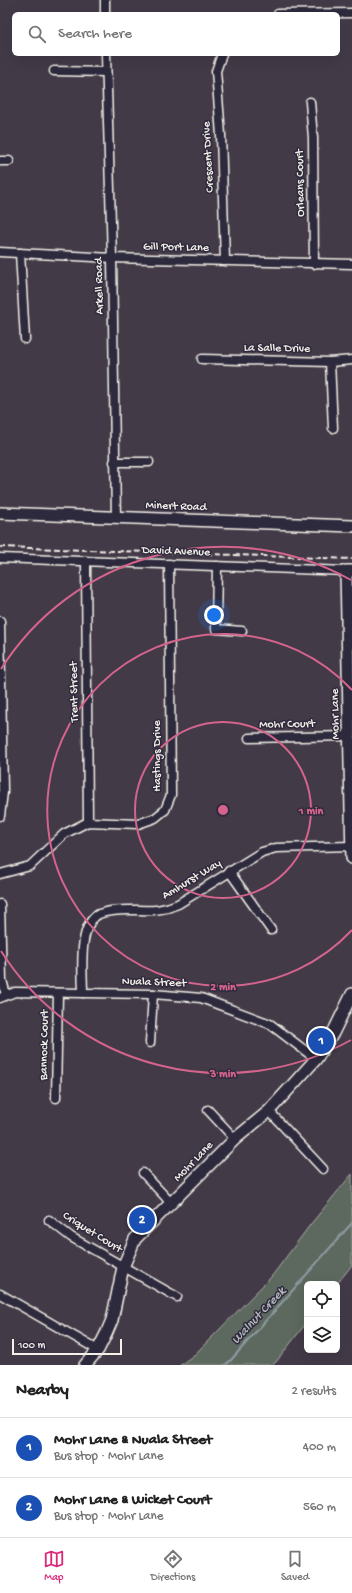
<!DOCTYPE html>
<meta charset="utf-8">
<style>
:root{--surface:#fff;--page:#f2f2f2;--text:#222;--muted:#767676;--line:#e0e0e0;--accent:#db2777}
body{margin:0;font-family:"Gochi Hand",sans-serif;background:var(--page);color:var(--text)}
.controls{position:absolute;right:12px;bottom:12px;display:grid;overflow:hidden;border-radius:6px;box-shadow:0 4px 16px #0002}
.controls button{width:36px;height:36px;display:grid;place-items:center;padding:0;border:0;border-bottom:1px solid var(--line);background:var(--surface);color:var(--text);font:20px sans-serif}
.scale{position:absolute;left:12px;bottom:10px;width:110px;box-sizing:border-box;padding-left:4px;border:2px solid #f4f1e8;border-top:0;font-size:11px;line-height:14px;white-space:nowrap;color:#f4f1e8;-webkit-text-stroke:3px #2f2a3d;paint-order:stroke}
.you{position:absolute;left:214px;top:615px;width:14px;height:14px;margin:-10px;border:3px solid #fff;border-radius:50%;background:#1a73e8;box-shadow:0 0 0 6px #1a73e833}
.badge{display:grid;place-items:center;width:26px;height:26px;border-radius:50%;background:var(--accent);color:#fff;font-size:13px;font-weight:700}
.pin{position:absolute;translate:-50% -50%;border:2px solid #fff;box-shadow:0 1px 4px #0006}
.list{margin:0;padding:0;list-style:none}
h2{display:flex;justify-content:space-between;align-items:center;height:52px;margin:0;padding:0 16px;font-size:17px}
h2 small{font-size:13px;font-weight:400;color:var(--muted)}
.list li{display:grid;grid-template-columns:26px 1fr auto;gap:12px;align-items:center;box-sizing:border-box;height:60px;padding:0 16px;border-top:1px solid var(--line)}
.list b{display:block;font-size:15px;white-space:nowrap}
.list p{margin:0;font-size:13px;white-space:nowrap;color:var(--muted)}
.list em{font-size:13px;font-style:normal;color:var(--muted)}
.icon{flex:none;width:22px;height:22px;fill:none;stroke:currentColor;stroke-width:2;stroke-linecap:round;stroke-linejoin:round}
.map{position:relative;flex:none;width:352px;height:1365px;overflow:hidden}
.search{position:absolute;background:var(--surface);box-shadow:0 4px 16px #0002;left:12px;right:12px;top:12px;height:44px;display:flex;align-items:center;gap:10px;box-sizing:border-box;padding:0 14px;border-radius:6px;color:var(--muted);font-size:15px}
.sheet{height:172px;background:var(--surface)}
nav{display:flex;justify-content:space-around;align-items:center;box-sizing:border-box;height:56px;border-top:1px solid var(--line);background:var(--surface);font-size:11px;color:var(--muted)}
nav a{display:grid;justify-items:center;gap:2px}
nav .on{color:var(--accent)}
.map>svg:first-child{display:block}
.green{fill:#5d695e;stroke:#a8ada3}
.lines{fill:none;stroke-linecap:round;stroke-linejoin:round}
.stream{stroke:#8f9da4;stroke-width:2}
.minor-casing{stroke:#f4f1e8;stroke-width:11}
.tertiary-casing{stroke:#f4f1e8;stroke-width:14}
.minor{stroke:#2f2a3d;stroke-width:8}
.tertiary{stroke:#2f2a3d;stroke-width:11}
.rail{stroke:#f4f1e8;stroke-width:2;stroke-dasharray:6 3;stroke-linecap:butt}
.ring{fill:none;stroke:#d4648c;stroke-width:2}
.labels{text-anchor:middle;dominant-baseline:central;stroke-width:3;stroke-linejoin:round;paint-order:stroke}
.street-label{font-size:12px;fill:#f4f1e8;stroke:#2f2a3d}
.water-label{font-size:13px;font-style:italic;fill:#b1b9ba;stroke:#2f2a3d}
.centre{fill:#d4648c;stroke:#2f2a3d;stroke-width:2}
.ring-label{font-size:12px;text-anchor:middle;font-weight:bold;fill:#d4648c;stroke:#2f2a3d;stroke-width:3;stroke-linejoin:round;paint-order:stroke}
</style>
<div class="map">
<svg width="352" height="1365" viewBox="0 0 352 1365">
<rect width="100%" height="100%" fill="#433a48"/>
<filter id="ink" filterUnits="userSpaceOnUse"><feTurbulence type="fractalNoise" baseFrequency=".025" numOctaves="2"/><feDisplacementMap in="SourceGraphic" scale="8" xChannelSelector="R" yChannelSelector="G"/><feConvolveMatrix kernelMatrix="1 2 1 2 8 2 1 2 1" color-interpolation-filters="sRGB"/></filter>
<g filter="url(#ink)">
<path class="green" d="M352,1174V1265L337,1284H307V1322L276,1362L272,1365H180L194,1355L217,1332L272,1276L310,1225Z"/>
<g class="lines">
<path class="stream" d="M225,1365L231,1360L352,1223"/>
<g class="minor-casing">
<g id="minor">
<path d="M105,0V14"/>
<path d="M278,14L352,13"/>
<path d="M106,54L112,258L116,518"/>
<path d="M222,54L216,71L221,135L225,261"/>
<path d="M54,71L106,72"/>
<path d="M310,102L313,138L314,264"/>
<path d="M0,161H9"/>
<path d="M0,252L112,258L352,264"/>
<path d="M20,253L25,339"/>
<path d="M202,359L330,362L352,360"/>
<path d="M330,362L333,428"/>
<path d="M114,462H149"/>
<path d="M0,558L346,571"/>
<path d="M86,561L88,822"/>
<path d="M217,566L216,629L242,631"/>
<path d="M0,621L3,792L0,816"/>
<path d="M249,738L349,736"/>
<path d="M229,871L271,930"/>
<path d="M0,874L30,866L64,834L88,822L138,824L155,818L165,810L171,795L169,564"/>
<path d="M0,904L2,980L6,995"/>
<path d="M83,993C83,973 77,925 99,914C109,910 119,910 129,910C149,910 160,912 178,904L262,852L276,848L352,846"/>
<path d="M0,998L15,992L153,994L201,998L270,1024L316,1059"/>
<path d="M150,1043L153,994"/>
<path d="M56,1098L58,993"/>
<path d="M208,1110L235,1139"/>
<path d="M269,1111L323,1169"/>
<path d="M143,1173L172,1204"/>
<path d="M49,1220L71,1237L177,1297"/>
<path d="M0,1294L98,1350"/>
</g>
</g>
<g class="tertiary-casing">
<g id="tertiary">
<path d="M0,513L352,526"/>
<path d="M352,571H346L352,858"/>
<path d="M85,1365L98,1350L106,1334L112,1320L123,1267L135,1239L235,1139L269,1111L316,1059L333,1033L352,994"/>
</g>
</g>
<use href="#minor" class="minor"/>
<use href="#tertiary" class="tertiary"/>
<path class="rail" d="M0,547L352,559"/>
</g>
</g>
<g class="ring">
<circle cx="223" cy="810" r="88"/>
<path d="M352 930A176 176 0 1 1 352 690"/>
<path d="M351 1040A263 263 0 0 1 1 951M1 669A263 263 0 0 1 351 580"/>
</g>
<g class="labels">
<g class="street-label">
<text transform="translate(209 157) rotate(-93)">Crescent Drive</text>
<text transform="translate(301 183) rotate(-91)">Orleans Court</text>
<text transform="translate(176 248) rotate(1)">Gill Port Lane</text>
<text transform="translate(100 286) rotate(-91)">Arkell Road</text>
<text transform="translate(277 349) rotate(1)">La Salle Drive</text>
<text transform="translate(176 507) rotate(2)">Minert Road</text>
<text transform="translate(176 552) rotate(2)">David Avenue</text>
<text transform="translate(75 692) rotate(-91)">Trent Street</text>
<text transform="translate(336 714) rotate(-91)">Mohr Lane</text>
<text transform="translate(287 725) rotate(-1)">Mohr Court</text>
<text transform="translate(158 756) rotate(-90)">Hastings Drive</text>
<text transform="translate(192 880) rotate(-31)">Amhurst Way</text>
<text transform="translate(154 983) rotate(2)">Nuala Street</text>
<text transform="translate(45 1045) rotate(-89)">Bannock Court</text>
<text transform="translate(194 1162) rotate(-46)">Mohr Lane</text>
<text transform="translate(92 1233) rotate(32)">Criquet Court</text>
</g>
<g class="water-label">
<text transform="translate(259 1316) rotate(-47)">Walnut Creek</text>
</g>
</g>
<circle cx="223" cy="810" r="6" class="centre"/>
<g class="ring-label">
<text x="311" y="814">1 min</text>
<text x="223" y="990">2 min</text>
<text x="223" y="1077">3 min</text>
</g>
</svg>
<div class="controls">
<button><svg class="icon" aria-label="locate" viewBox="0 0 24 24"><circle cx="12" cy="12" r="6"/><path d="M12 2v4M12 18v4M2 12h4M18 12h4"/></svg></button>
<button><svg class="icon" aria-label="layers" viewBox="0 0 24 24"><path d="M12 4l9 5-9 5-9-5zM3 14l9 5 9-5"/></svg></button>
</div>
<div class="scale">100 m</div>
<div class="you"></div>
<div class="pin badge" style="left:321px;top:1041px;background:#1a4fb4">1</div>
<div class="pin badge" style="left:142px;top:1220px;background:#1a4fb4">2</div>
<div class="search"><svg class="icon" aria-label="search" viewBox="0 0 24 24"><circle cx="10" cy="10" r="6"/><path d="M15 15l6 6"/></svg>Search here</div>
</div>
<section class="sheet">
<h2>Nearby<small>2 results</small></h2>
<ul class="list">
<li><span class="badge" style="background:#1a4fb4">1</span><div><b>Mohr Lane &amp; Nuala Street</b><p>Bus stop · Mohr Lane</p></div><em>400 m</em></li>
<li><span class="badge" style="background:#1a4fb4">2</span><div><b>Mohr Lane &amp; Wicket Court</b><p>Bus stop · Mohr Lane</p></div><em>560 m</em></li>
</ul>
</section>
<nav>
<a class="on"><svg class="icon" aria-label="map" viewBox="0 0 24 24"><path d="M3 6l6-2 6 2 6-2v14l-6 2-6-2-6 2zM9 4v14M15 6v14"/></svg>Map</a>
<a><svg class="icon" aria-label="directions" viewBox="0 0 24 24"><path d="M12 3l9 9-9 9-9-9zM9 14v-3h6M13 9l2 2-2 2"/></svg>Directions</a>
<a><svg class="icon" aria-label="saved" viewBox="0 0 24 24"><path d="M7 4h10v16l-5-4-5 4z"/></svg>Saved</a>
</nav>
